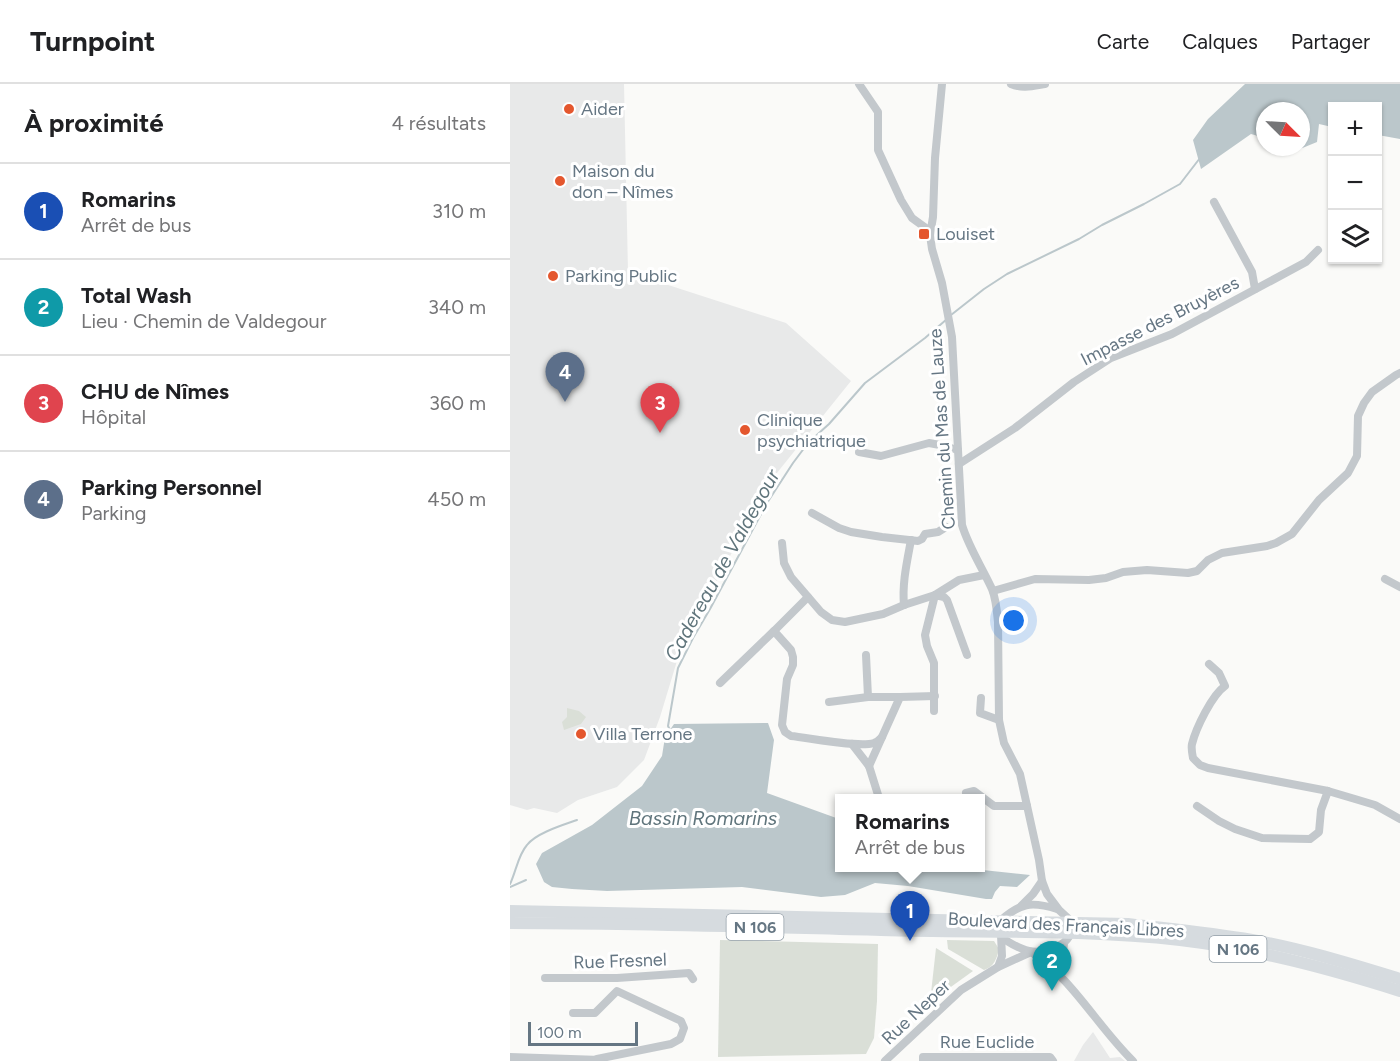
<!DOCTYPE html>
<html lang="fr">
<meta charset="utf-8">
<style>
:root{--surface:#fff;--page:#f6f6f6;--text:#202124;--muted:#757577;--line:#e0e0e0;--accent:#7c3aed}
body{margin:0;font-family:Figtree,sans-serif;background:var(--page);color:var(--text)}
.controls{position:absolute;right:18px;top:18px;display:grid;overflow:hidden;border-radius:0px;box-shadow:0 2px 4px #0004}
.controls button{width:54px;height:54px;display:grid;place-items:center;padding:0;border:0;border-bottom:2px solid var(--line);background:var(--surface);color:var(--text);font:30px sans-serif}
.compass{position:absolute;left:746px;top:18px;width:54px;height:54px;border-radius:50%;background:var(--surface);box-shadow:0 2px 4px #0004;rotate:114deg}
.scale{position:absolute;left:18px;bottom:15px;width:110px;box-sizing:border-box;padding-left:6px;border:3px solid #657683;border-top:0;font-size:16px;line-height:21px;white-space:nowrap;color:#657683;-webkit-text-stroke:4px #fff;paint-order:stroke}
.you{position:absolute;left:504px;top:537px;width:21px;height:21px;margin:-15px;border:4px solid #fff;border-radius:50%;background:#1a73e8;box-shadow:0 0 0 9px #1a73e833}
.badge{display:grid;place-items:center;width:39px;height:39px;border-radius:50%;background:var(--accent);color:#fff;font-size:20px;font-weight:700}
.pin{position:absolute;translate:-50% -50px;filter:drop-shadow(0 2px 3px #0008)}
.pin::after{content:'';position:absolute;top:32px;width:21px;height:18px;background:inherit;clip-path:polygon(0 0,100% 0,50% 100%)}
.popup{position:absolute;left:325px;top:710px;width:150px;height:78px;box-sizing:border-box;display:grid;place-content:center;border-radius:0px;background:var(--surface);filter:drop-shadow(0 2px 4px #0005);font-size:20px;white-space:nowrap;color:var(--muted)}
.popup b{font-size:22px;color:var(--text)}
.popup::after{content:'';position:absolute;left:50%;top:100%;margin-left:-12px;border:12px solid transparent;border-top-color:var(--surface)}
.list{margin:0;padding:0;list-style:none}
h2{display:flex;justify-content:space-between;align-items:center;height:78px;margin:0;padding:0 24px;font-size:26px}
h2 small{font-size:20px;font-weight:400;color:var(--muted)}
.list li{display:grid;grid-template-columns:39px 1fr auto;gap:18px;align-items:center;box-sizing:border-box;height:96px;padding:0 24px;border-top:2px solid var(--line)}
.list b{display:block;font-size:22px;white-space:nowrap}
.list p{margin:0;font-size:20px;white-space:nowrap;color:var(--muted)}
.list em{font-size:20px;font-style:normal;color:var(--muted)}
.icon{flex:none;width:33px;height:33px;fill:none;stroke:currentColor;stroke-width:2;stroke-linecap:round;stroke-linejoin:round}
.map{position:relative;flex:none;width:890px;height:977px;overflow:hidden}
header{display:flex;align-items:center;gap:36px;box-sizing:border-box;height:84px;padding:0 30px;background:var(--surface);border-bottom:2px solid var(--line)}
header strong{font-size:28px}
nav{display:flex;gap:33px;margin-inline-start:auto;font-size:21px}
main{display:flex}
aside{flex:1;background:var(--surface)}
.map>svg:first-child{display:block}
.built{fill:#e8e9e9}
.green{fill:#dadfd7}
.water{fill:#bbc7cb}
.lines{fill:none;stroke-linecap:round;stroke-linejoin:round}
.stream{stroke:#bbc7cb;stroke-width:2}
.street{stroke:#c3c8cc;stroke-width:8}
.primary{stroke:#d6dbdf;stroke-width:12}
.poi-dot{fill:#e4572e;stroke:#fff;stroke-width:2}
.labels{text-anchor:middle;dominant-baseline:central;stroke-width:6;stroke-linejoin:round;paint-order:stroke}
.shield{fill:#fff;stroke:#939fa8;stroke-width:1.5}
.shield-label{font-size:16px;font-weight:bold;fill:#657683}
.poi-label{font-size:18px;fill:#657683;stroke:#fff;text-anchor:start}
.street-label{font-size:18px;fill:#657683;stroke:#fff}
.water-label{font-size:20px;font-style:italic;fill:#60757c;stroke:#fff}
</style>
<header>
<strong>Turnpoint</strong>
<nav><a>Carte</a><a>Calques</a><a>Partager</a></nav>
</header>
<main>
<aside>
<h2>À proximité<small>4 résultats</small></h2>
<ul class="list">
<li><span class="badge" style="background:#1a4fb4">1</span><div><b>Romarins</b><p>Arrêt de bus</p></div><em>310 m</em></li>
<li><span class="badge" style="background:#0f9aa8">2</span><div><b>Total Wash</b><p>Lieu · Chemin de Valdegour</p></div><em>340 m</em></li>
<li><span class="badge" style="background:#e0444e">3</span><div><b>CHU de Nîmes</b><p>Hôpital</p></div><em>360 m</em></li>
<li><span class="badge" style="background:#5c6f8a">4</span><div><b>Parking Personnel</b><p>Parking</p></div><em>450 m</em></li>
</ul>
</aside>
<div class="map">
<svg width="890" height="977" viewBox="0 0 890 977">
<rect width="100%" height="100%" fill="#fafaf8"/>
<g class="built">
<path d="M0,0H114L118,188L276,239L341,297L258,400L170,567L150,633L134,676L107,703L68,716L47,729L24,724L17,726L0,721Z"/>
<path d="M583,948L600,974L610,973L615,977H564L573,961Z"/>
</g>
<g class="green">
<path d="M57,624L69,627L76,633L71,640L54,646L52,638L57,633Z"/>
<path d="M210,856L368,860L367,917L364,954L356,970L208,973Z"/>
<path d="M437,856L484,857L489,865C487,874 484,883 474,886L438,865Z"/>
<path d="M426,864L463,887L420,918Z"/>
</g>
<g class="water">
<path d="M735,0H890V55L868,51V22H822V43L809,40L807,58L790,65L784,63H791V27H755V54L741,50L691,85L683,56L698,35Z"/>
<path d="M258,639L264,656L257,709L329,735L330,784H454L520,791L507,803L490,802L485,808L482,815H476L398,802L365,799L335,811L311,813L232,803L97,807L62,805L42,803L34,798L26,780L32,769L82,741L132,702L152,672L155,653L164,640Z"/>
</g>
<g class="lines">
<g class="stream">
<path d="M441,231L474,205L497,190L569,155L592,141L634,120L670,100L690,74"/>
<path d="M160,646L158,642L168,584L183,554L200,525L257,419L283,379L298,359L319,340L355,299L415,254L437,235"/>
<path d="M0,800C6,788 8,771 17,761C26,749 53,741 67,736"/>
<path d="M0,803L16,796"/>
</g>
<g class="street">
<path d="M349,0L368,28V66L391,116L402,134L420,147"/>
<path d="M432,0L425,74L423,133L420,151L422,165L432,199L442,253L452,441C459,464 472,483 482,505C486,515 487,527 488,538L489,636L494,659L510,690L529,776L532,797L537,810L549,826L562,838C561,842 562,845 561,848C557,863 532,870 519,867C509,865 500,859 492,854"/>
<path d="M501,0C512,5 523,2 535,0"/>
<path d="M704,118L742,188L745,205"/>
<path d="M349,368L371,372L419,359L430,361L448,366"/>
<path d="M449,380L505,344L564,298L601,274L662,250L796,178L808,166"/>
<path d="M302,429L329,444L341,448L372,453L408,457L412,455L415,450L428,448L436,443"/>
<path d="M272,459L274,479L281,493L311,528L322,536L335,538L373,530L394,521L425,511L449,496L474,491"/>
<path d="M875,495L890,503"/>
<path d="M483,507L525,495L579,496L596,494L613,488L637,486L678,489L687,487L698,476L712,469L757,462L766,459L782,450L809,416L838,389L847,372L848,332L854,319L862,308L886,291L890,289"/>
<path d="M298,513L264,547L281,566L283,573V581L277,595L272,641L275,648L281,652C300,654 348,664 364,659C368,658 369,656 372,653"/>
<path d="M394,521C392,499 397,478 401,456"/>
<path d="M356,571L358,613"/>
<path d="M699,580L709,589L715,602C702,611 686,644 682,660C681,664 682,669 683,674L690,681L698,684L818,707L845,715L865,721L890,735"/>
<path d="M210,599L264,547"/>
<path d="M471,614L470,629L489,636"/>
<path d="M319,618L358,613H390"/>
<path d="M424,627V579L417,562L415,551L425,511L434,513L437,516L457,571"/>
<path d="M342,660L359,682L369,714"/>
<path d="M359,682L390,613L425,612"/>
<path d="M456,709L464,707L484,722H517"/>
<path d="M687,722L709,737L725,745L752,754L800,755L809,748L811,726L818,707"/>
<path d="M511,822L523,810L532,797"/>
<path d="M490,837C510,819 521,817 547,825"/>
<path d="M521,868C563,895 587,942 623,977"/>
<path d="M488,883L492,872L491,851"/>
<path d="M550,891L554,860"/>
<path d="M35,894H107L179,889L183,895"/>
<path d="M63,929H85L107,907L171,937L174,944L170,955L161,960L87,975"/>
<path d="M0,973L91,976"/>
<path d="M375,977L451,906L488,883L521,868"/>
<path d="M413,977V973H540L543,977"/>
</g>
<g class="primary">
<path d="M0,827L618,840C660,845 701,849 742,856C793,865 841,880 890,895"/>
<path d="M0,839C124,839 247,843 371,846C470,849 571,845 670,856C746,865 817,884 890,907"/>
</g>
</g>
<g class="poi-dot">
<circle cx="59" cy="25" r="6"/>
<circle cx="50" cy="97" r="6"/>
<rect x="408" y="144" width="12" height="12" rx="3"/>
<circle cx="43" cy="192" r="6"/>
<circle cx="235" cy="346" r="6"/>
<circle cx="71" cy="650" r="6"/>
</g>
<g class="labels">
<g class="shield">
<rect x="216.5" y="830" width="57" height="26" rx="4.5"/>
<rect x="699.5" y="852" width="57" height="26" rx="4.5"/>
</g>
<g class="shield-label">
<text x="245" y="843">N 106</text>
<text x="728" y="865">N 106</text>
</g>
<g class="poi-label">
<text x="71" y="25">Aider</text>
<text x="62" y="87">Maison du<tspan x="62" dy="21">don – Nîmes</tspan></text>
<text x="426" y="150">Louiset</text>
<text x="55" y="192">Parking Public</text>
<text x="247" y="336">Clinique<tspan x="247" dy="21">psychiatrique</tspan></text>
<text x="83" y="650">Villa Terrone</text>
</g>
<g class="street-label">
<text transform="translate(650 237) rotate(-27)">Impasse des Bruyères</text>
<text transform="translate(432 345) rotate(-94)">Chemin du Mas de Lauze</text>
<text transform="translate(556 841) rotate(3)">Boulevard des Français Libres</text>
<text transform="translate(110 877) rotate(-2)">Rue Fresnel</text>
<text transform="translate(406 928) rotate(-43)">Rue Neper</text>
<text x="477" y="958">Rue Euclide</text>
</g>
<g class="water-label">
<text transform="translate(212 481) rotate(-61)">Cadereau de Valdegour</text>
<text x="193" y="734">Bassin Romarins</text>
</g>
</g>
</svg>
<div class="controls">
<button>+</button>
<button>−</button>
<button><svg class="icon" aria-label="layers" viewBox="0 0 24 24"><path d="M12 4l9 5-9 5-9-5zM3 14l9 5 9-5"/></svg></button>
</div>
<svg class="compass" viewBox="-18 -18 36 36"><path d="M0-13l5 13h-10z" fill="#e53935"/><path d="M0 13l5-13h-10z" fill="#757577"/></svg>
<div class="scale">100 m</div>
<div class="you"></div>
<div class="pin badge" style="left:400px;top:857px;background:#1a4fb4">1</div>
<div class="popup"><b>Romarins</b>Arrêt de bus</div>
<div class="pin badge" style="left:542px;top:907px;background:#0f9aa8">2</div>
<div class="pin badge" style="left:150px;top:349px;background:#e0444e">3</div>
<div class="pin badge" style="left:55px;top:318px;background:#5c6f8a">4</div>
</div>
</main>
